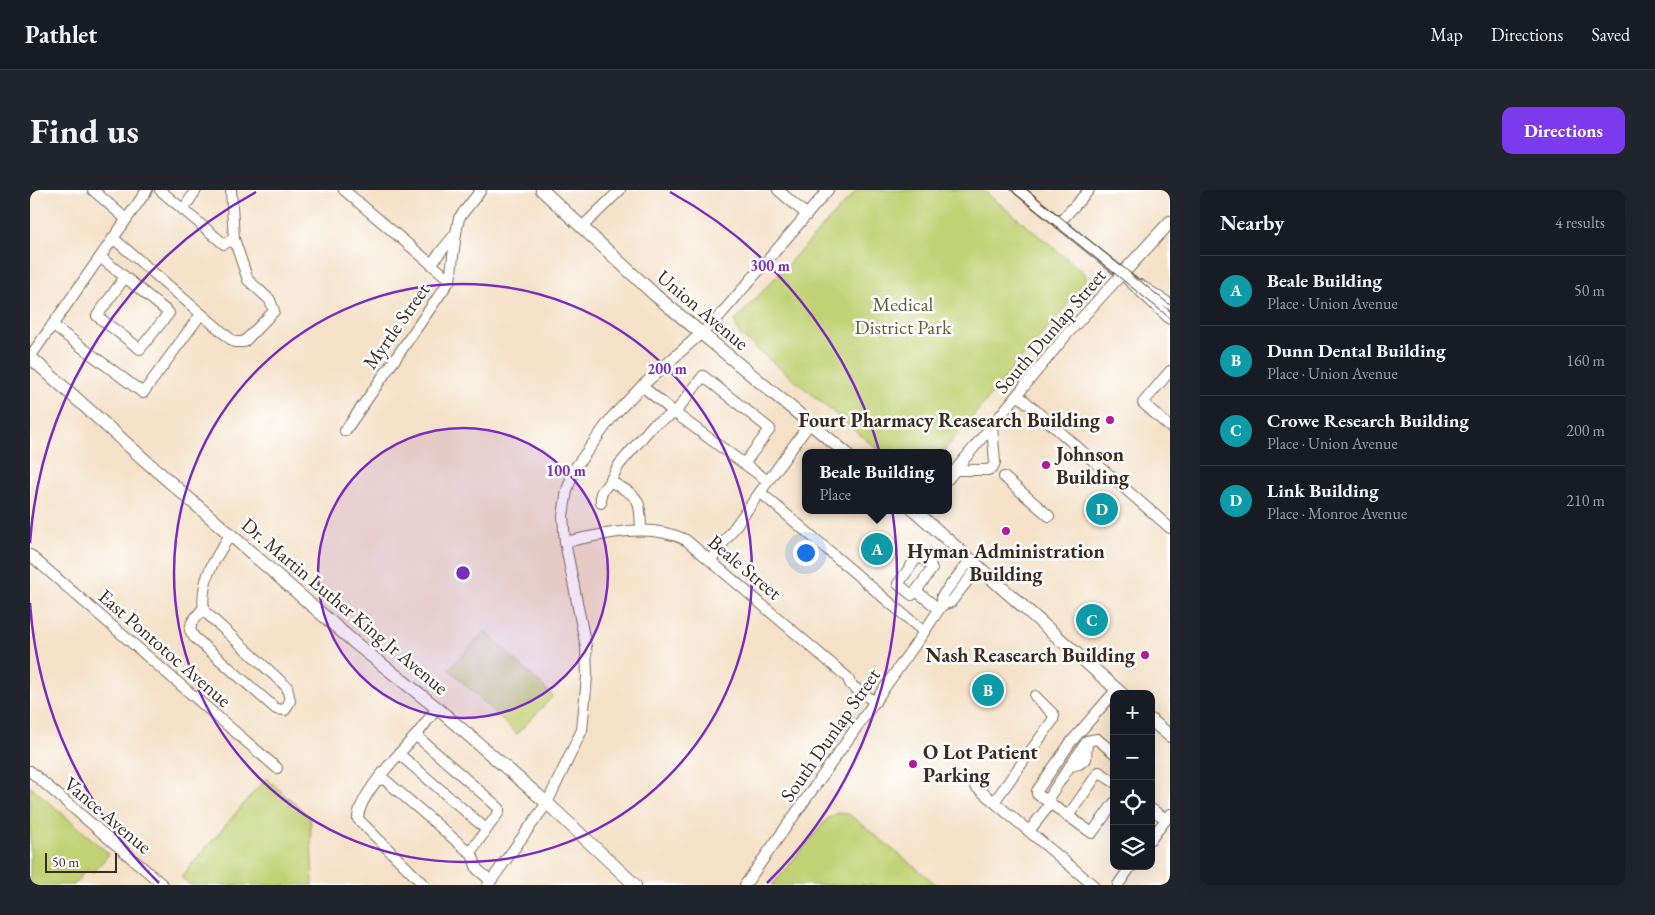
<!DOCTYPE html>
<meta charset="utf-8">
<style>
:root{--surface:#171b24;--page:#20242c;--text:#f1f3f6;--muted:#9ea1a6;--line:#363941;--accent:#7c3aed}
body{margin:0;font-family:"EB Garamond",serif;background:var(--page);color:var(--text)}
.controls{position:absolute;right:15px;bottom:15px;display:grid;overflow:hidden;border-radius:10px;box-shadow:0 5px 20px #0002}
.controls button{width:45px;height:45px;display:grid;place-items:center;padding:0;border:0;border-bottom:1px solid var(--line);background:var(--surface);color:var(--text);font:25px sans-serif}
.scale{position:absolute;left:15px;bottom:12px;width:72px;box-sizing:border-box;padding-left:5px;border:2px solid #3b2a1e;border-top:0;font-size:14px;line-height:18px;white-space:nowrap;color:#3b2a1e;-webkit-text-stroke:4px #fff;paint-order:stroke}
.you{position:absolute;left:775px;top:362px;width:18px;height:18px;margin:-12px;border:4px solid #fff;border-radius:50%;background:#1a73e8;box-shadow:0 0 0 8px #1a73e833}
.badge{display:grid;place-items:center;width:32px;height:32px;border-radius:50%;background:var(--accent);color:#fff;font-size:16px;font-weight:700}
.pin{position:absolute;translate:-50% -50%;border:2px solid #fff;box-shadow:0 1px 5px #0006}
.popup{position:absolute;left:772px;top:259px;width:150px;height:65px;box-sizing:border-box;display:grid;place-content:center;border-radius:10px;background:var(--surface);filter:drop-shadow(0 1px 4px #0005);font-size:16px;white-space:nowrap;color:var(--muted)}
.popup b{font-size:19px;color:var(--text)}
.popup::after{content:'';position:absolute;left:50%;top:100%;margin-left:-10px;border:10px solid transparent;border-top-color:var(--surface)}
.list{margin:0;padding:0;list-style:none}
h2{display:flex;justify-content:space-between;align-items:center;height:65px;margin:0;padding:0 20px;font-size:21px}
h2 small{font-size:16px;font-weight:400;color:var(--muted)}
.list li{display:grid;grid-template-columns:32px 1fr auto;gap:15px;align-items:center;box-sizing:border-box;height:70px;padding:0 20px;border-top:1px solid var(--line)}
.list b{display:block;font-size:19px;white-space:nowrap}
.list p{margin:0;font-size:16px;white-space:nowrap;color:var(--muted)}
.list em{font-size:16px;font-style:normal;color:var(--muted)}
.icon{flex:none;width:28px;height:28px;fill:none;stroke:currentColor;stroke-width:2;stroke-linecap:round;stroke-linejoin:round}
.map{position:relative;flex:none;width:1140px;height:695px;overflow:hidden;border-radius:10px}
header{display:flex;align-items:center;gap:30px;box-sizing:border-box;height:70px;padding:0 25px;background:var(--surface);border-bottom:1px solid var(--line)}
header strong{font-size:24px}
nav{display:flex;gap:28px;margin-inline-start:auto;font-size:18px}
.intro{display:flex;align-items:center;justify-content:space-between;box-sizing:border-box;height:120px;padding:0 30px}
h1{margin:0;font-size:35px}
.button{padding:12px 22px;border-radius:10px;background:var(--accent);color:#fff;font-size:18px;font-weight:700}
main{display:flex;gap:30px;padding:0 30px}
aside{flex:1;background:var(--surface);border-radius:10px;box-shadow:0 5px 20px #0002}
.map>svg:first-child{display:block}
.green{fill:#c1d174;stroke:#7e7e49}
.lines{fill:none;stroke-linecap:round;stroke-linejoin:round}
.minor-casing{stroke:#7c6a59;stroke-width:12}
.major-casing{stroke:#7c6a59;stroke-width:14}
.minor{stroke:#fff;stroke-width:10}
.major{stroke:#fff;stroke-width:12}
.tram{stroke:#3b2a1e;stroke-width:1}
.ring{fill:none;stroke:#7b2cbf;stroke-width:2.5}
.poi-dot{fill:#b5179e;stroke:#fff;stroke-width:2}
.labels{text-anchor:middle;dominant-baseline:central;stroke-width:5;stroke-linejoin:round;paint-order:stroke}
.park-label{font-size:20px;fill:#635c38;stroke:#fff}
.street-label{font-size:20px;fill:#3b2a1e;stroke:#fff}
.poi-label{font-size:20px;font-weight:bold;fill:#3b2a1e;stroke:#fff;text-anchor:end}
.centre{fill:#7b2cbf;stroke:#fff;stroke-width:2.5}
.ring-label{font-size:15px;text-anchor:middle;font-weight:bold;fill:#7b2cbf;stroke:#fff;stroke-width:5;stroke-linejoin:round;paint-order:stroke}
</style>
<header>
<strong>Pathlet</strong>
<nav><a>Map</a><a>Directions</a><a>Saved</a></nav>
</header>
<div class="intro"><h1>Find us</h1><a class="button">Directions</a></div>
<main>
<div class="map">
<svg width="1140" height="695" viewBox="0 0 1140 695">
<rect width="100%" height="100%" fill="#fff"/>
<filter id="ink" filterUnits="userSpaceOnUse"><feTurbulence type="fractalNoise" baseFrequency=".02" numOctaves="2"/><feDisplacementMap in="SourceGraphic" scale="10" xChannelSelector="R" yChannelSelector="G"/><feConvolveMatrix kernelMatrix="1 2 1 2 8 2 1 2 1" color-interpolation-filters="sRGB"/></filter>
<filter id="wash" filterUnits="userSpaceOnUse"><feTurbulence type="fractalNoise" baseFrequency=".0096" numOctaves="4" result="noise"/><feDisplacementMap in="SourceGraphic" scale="20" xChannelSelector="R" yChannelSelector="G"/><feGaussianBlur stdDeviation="1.12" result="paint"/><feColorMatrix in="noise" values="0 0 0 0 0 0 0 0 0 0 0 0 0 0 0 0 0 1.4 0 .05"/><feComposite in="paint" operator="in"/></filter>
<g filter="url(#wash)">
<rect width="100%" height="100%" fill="#f4e1c7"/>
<g class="green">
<path d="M827,0H953L1054,83L1057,91L912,263H852L709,144L705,131Z"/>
<path d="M455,441L523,506L487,544L419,479Z"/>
<path d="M236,588L280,627L283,695H160L151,687Z"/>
<path d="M0,596L79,664L63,683L57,678L44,695H0Z"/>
<path d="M807,623L819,624L907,695H742L797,629Z"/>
</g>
</g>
<g filter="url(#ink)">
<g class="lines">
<g class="minor-casing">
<g id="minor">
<path d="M63,0L96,29"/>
<path d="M130,0L194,54L204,49L201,0"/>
<path d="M314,0L420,90"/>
<path d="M748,0L777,25"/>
<path d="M989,0L1092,84L1140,129"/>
<path d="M153,20L166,0"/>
<path d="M1029,33L1059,0"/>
<path d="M552,37L590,0"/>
<path d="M83,48L204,152H214L244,121L240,110L218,90L204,49"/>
<path d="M70,67L95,87L139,123L110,159L67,126L95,87"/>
<path d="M401,74L426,43L429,28L451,0"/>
<path d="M1110,95L1140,114"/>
<path d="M22,135L113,203L171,124"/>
<path d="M0,167L117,0"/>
<path d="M1140,181L1113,213L1140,237"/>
<path d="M988,205L1140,338"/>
<path d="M315,241L420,90L426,43"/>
<path d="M714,274L740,239L673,186L645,223C676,246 707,269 738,291"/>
<path d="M926,280H958L963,277L965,272L962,237"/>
<path d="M974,287L1019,326"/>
<path d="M918,289L1038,143L1092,84"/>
<path d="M730,302L894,442"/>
<path d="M571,313V303L580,291"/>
<path d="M611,340C610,305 609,308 580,291L589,275L623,235L645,223L612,196"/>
<path d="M535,352C575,344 618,332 656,350L817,487L821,495L845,512"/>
<path d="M0,365L247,578"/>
<path d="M681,370L780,233"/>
<path d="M886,401L882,405L868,394L888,366L900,374L902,379L886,401L909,419"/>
<path d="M912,415L921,412L949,376"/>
<path d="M174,417L162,432L160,440L164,447L246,519L255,520L260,511L257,497L174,421C170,390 184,370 200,345"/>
<path d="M388,543C371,562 328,605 328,629L394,695"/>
<path d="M369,564L456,639"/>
<path d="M1040,576L1049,574L1056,569L1057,551"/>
<path d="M0,581L133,695"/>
<path d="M349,590L354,589L438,661H441L469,622V618L390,549L388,543L407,518"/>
<path d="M945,596L1063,695"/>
<path d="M1017,610L1057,551L1067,549L1084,563"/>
<path d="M964,612L1023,530L1024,525L1005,506"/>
<path d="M1084,613L1062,643L1007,604V601L1041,552L1087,499"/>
<path d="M1121,619L1136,629"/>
<path d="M1038,626L1069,582L1084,592"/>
<path d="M999,641L1021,613"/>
<path d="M1121,649L1140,624"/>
<path d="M441,661L447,679L461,691"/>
<path d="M458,695L517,613L552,540L557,487L556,457L535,352L533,326L537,300L545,278L582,227L612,196L686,130L798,0"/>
<path d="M715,695L894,442L912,415V406L941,369"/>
<path d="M1088,695L1101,676"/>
</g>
</g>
<g class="major-casing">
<g id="major">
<path d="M512,0L625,105L816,263"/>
<path d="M1092,84L1140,32"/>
<path d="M0,167L118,273L325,453L407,518L517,613L605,695"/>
<path d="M884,320L1092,504"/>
<path d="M1121,530L1140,546"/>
</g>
</g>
<use href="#minor" class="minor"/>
<use href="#major" class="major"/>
<g class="tram">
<path d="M981,0L1140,128"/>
<path d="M997,0L1140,115"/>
</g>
</g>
</g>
<circle cx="433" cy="383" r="145" fill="#7b2cbf" fill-opacity=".12"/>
<g class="ring">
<circle cx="433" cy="383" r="145"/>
<circle cx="433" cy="383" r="289"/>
<path d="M129 693A434 434 0 0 1 0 413M0 353A434 434 0 0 1 226 2M640 2A434 434 0 0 1 737 693"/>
</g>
<g class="poi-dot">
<circle cx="1080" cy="230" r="5"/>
<circle cx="1016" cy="275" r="5"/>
<circle cx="976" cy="341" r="5"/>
<circle cx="1115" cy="465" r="5"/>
<circle cx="883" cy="574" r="5"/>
</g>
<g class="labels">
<g class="park-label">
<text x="873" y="114">Medical<tspan x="873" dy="23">District Park</tspan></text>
</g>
<g class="street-label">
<text transform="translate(673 120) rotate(40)">Union Avenue</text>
<text transform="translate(366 136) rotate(-55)">Myrtle Street</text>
<text transform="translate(1020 141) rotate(-49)">South Dunlap Street</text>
<text transform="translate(715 377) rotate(40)">Beale Street</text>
<text transform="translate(315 416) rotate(40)">Dr. Martin Luther King Jr Avenue</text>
<text transform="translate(135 458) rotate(41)">East Pontotoc Avenue</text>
<text transform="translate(800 545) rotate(-55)">South Dunlap Street</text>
<text transform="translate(78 625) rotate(40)">Vance Avenue</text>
</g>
<g class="poi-label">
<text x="1070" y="230">Fourt Pharmacy Reasearch Building</text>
<text x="1026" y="264" text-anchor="start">Johnson<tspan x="1026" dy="23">Building</tspan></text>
<text x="976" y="361" text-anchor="middle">Hyman Administration<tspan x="976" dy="23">Building</tspan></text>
<text x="1105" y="465">Nash Reasearch Building</text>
<text x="893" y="562" text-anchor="start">O Lot Patient<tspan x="893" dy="23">Parking</tspan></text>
</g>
</g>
<circle cx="433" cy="383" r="8" class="centre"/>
<g class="ring-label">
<text x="740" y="81">300 m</text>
<text x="637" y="184">200 m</text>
<text x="536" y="286">100 m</text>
</g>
</svg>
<div class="controls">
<button>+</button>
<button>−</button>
<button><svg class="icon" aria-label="locate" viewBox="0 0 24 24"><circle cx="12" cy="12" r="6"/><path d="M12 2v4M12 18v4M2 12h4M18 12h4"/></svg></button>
<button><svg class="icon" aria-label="layers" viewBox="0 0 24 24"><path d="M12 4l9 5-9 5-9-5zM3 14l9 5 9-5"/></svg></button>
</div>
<div class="scale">50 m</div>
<div class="you"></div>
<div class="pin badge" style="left:847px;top:359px;background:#0f9aa8">A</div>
<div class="popup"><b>Beale Building</b>Place</div>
<div class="pin badge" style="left:958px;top:500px;background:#0f9aa8">B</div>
<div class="pin badge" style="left:1062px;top:430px;background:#0f9aa8">C</div>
<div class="pin badge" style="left:1072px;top:319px;background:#0f9aa8">D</div>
</div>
<aside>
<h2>Nearby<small>4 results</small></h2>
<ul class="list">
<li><span class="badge" style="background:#0f9aa8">A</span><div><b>Beale Building</b><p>Place · Union Avenue</p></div><em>50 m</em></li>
<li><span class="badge" style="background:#0f9aa8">B</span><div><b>Dunn Dental Building</b><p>Place · Union Avenue</p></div><em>160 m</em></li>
<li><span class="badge" style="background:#0f9aa8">C</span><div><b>Crowe Research Building</b><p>Place · Union Avenue</p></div><em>200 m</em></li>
<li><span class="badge" style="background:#0f9aa8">D</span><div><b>Link Building</b><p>Place · Monroe Avenue</p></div><em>210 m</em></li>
</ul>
</aside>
</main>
